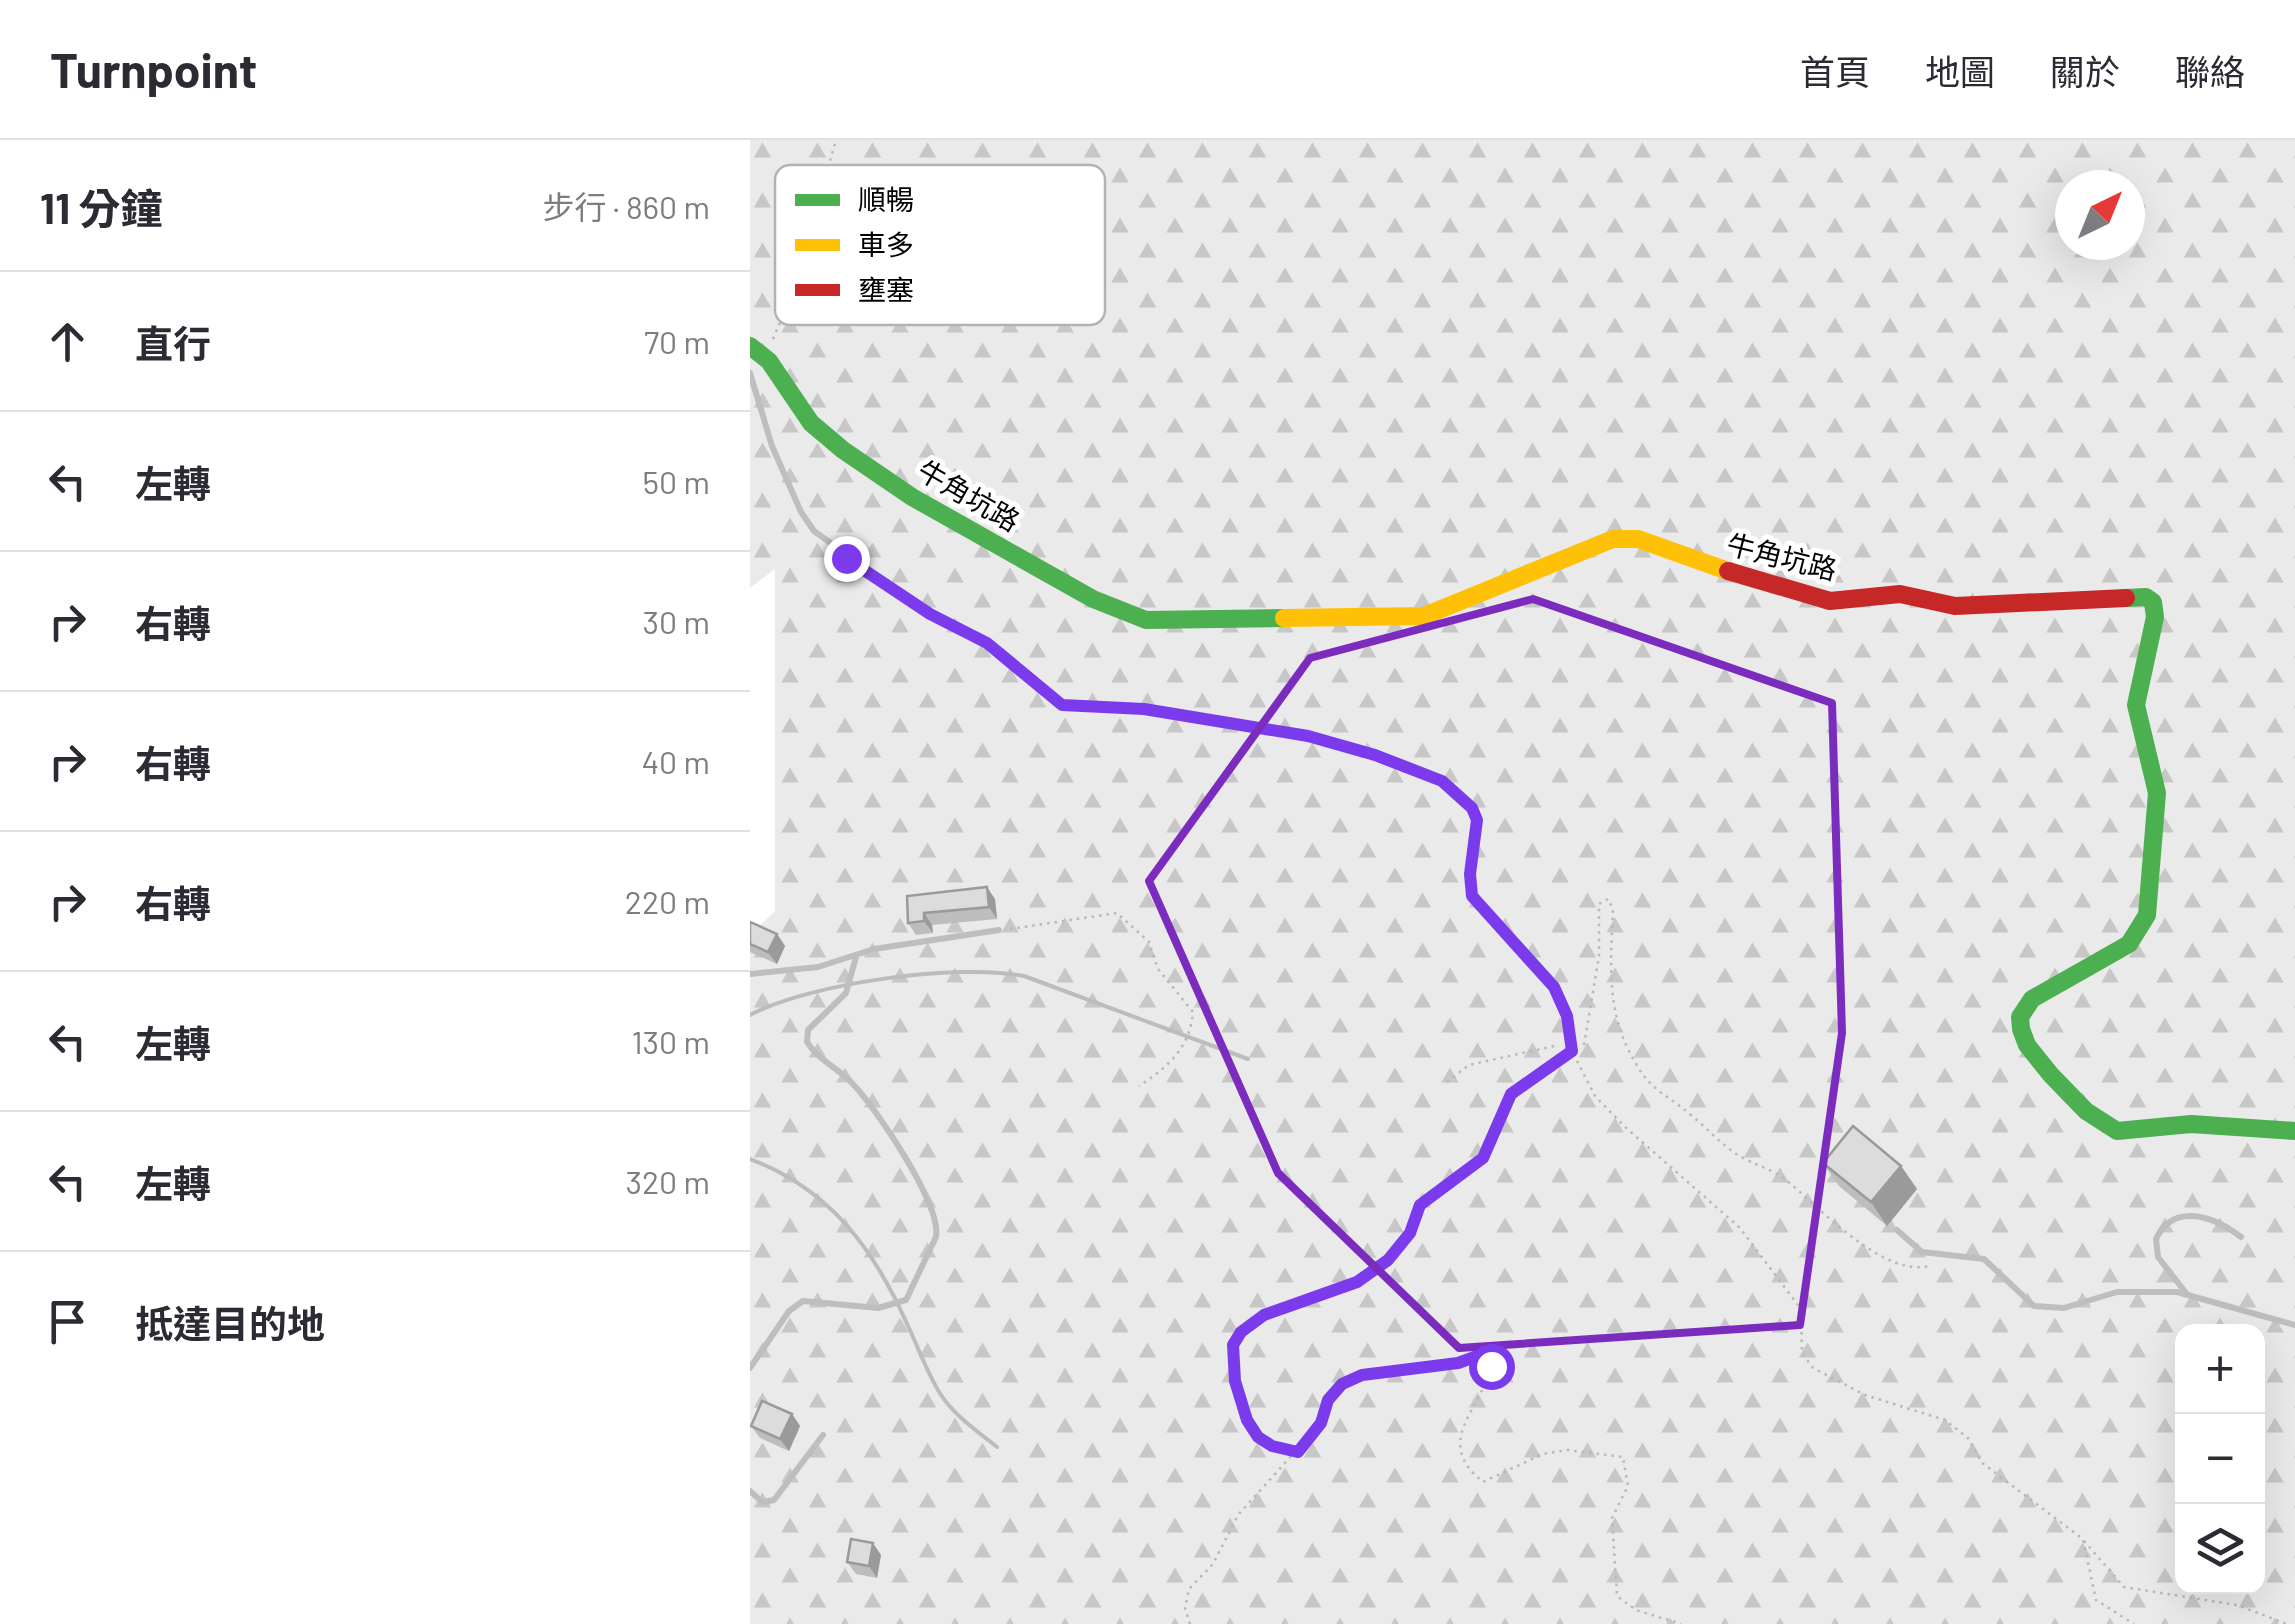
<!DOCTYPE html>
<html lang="zh-TW">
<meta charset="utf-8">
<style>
:root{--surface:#fff;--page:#f2f2f3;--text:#2b2b33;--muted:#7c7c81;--line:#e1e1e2}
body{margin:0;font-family:Barlow,"Noto Sans TC",sans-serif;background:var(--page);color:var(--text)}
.controls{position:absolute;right:30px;bottom:30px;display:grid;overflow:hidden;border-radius:20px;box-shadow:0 10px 40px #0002}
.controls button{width:90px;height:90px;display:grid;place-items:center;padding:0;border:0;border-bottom:2px solid var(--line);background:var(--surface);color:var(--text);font:50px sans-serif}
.compass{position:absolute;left:1305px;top:30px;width:90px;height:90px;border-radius:50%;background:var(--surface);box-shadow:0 10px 40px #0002;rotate:43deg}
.stop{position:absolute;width:30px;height:30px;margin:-22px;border:8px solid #7c3aed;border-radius:50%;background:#fff}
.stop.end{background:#7c3aed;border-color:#fff;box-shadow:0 2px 10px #0008}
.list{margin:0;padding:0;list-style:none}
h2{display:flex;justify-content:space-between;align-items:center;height:130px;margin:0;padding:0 40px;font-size:42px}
h2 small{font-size:32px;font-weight:400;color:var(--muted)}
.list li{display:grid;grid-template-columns:65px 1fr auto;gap:30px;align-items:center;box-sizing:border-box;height:140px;padding:0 40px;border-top:2px solid var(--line)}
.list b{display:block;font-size:38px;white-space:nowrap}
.list em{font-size:32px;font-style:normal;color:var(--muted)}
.icon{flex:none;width:55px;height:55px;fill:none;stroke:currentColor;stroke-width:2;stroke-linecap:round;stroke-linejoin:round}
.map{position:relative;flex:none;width:1545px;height:1484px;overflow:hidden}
header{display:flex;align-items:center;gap:60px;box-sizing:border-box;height:140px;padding:0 50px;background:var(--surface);border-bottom:2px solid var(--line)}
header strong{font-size:48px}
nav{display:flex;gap:55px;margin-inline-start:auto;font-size:35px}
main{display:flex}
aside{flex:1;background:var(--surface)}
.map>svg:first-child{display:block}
.forest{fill:url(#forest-firs);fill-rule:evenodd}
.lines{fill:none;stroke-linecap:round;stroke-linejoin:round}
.stream{stroke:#bcbcbc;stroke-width:4}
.path{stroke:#b8b8b8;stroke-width:2.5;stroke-dasharray:2.5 5;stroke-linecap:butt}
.lane{stroke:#bebebe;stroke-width:6}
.fast{stroke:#4caf50;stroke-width:18}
.slow{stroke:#ffc107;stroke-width:18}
.jam{stroke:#c62828;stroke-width:18}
.wall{fill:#bdbdbd}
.shaded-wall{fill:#9a9a9a}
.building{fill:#dcdcdc;stroke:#9a9a9a;stroke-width:2.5}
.route{stroke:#7c3aed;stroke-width:12}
.marked{fill:none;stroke:#7b2cbf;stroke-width:8;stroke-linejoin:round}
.labels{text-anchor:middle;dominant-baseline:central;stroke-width:10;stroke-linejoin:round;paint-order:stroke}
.street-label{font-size:28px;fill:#000;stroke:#fff}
.key{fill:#fff;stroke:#b2b2b2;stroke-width:2.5}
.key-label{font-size:28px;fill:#000}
</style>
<header>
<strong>Turnpoint</strong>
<nav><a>首頁</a><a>地圖</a><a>關於</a><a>聯絡</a></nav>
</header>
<main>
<aside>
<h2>11 分鐘<small>步行 · 860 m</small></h2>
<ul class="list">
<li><svg class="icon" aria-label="ahead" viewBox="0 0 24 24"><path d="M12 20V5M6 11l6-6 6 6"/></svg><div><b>直行</b></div><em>70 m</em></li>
<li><svg class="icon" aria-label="left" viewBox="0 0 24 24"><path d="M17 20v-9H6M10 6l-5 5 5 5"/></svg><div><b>左轉</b></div><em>50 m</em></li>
<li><svg class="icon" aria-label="right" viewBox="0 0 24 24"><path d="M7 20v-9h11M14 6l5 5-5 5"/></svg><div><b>右轉</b></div><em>30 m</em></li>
<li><svg class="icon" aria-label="right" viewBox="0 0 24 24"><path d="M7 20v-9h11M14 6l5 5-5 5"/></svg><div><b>右轉</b></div><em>40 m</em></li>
<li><svg class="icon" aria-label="right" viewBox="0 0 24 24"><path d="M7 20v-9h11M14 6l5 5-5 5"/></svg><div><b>右轉</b></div><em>220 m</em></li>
<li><svg class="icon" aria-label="left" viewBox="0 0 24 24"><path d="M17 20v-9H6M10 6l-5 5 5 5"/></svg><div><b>左轉</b></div><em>130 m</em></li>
<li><svg class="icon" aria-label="left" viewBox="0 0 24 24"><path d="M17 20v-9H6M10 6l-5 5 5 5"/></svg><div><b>左轉</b></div><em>320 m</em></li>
<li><svg class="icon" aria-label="arrive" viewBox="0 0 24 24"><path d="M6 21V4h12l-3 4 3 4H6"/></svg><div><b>抵達目的地</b></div></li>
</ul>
</aside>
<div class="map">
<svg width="1545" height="1484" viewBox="0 0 1545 1484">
<defs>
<pattern id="forest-firs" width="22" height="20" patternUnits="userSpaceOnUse" patternTransform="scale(2.5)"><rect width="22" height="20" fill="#eaeaea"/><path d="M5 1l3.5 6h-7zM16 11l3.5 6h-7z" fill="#c7c7c7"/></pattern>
</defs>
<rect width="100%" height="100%" fill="#fff"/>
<path class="forest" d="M0,0H1545V1484H0V795L25,771V429L0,448ZM1320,45H1380V105H1320ZM1432,1192H1508V1446H1432Z"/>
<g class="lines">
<g class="stream">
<path d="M0,875C60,843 207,823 274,836L498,919"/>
<path d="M0,1019C81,1050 124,1109 158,1186C169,1209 177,1233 191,1255C205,1276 227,1291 247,1307"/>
</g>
<g class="path">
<path d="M23,199L42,154L86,0"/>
<path d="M260,789L367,773L399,802L408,829L443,872C440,908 418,927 389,946"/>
<path d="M834,905L849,816V764L858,759L863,769C861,818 856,866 879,911C899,952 912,950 942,976C959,990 974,1008 995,1019C1009,1026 1023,1030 1036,1040C1068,1066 1136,1141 1182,1125"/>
<path d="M827,921L845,956L874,986L990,1088L1051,1169L1052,1213L1063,1228L1115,1255L1195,1280L1218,1298L1232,1323L1333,1399L1346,1460L1384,1484"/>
<path d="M697,942L719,925L809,905"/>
<path d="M547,1311L508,1297L497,1280L485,1241L483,1205L491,1192L514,1175L607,1142L638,1119L660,1093L670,1065L733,1018L761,954L813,918"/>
<path d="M1334,1401L1374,1447L1487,1465L1537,1484"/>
<path d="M440,1484L435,1468L439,1449L463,1424L488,1375L571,1283L587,1248L607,1236L708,1223L733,1214L741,1226C731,1271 682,1301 733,1342L793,1314L817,1310L873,1317L878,1346L862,1378L867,1456L886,1470L931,1484"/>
</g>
<g class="lane">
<path d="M0,233L22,306L51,372L64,391L180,474L237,503L312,565L394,569L585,602L692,641L709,653L727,679L720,734L722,756L804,847L817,876L823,911"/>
<path d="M0,834L68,827L124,809L249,790"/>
<path d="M1147,1090L1172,1112L1234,1119L1284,1166L1314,1168L1367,1152H1427L1545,1185"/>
<path d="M1436,1153L1408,1117L1406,1099C1424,1061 1465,1077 1491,1097"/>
<path d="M0,1228L39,1171L53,1161L128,1168L156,1160L186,1097C192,1065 126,968 102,943C88,928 68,920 57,902L58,890L96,853L106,817"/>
<path d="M0,1351L12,1362L24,1360L73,1295"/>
</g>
<g class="fast">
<path d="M0,206L19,221L61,283L93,310L162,357L343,459L396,480L534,478"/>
<path d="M1376,458L1396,457L1403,462L1405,477L1386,565L1407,653L1397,775L1379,804L1282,859L1270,877L1271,889L1277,905L1301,935L1336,971L1367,991L1441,984L1545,991"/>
</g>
<path class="slow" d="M534,478L674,476L863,399H888L978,431"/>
<path class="jam" d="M978,431L1080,461L1150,454L1205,466L1376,458"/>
</g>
<g class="wall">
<path d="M157,756L245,759L247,779L182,785L183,793L166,795L158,783Z"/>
<path d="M0,782L27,794L35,806L27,824L0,812Z"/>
<path d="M1073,1023L1151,1026L1167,1049L1137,1086L1089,1046Z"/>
<path d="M42,1274L50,1286L39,1311L10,1298L1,1286Z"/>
<path d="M131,1415L127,1438L106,1434L97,1422Z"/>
</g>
<g class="shaded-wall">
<path d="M237,747L245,759L247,779L239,767Z"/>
<path d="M174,773L182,785L183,793L174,781Z"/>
<path d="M27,794L35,806L27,824L18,812Z"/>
<path d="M1151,1026L1167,1049L1137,1086L1121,1062Z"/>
<path d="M42,1274L50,1286L39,1311L30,1299Z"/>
<path d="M123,1403L131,1415L127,1438L119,1426Z"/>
</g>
<g class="building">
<path d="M237,747L239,767L174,773V781L158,783L157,756Z"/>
<path d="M0,782L27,794L18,812L0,804Z"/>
<path d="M1103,986L1151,1026L1121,1062L1073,1023Z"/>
<path d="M12,1261L42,1274L30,1299L1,1286Z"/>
<path d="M101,1399L123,1403L119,1426L97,1422Z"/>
</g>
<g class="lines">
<path class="route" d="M96,418L180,474L237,503L312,565L394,569L558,596L625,615L692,641L722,668L727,680L720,734L722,756L804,847L817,876L822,911L761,954L733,1018L670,1065L660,1093L638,1120L607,1142L514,1175L491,1192L483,1205L485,1241L497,1280L508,1297L522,1306L548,1312L571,1283L578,1260L592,1244L612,1235L708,1223L733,1214L741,1226"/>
</g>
<path class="marked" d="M783,459L1082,563L1092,893L1050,1185L709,1208L528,1033L399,741L560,518Z"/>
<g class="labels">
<g class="street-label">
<text transform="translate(219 355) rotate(30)">牛角坑路</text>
<text transform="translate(1032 416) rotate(14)">牛角坑路</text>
</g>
</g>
<rect x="25" y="25" width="330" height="160" rx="15" class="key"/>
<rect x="45" y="54" width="45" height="12" fill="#4caf50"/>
<rect x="45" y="99" width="45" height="12" fill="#ffc107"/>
<rect x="45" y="144" width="45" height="12" fill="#c62828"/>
<g class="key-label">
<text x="108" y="70">順暢</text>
<text x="108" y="115">車多</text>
<text x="108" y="160">壅塞</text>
</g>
</svg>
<div class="controls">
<button>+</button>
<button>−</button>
<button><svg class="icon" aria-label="layers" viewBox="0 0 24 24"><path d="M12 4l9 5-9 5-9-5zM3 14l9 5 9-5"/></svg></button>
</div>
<svg class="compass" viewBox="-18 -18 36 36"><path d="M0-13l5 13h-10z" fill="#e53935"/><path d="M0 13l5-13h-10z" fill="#7c7c81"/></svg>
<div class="stop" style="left:741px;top:1226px"></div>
<div class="stop end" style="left:96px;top:418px"></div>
</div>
</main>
